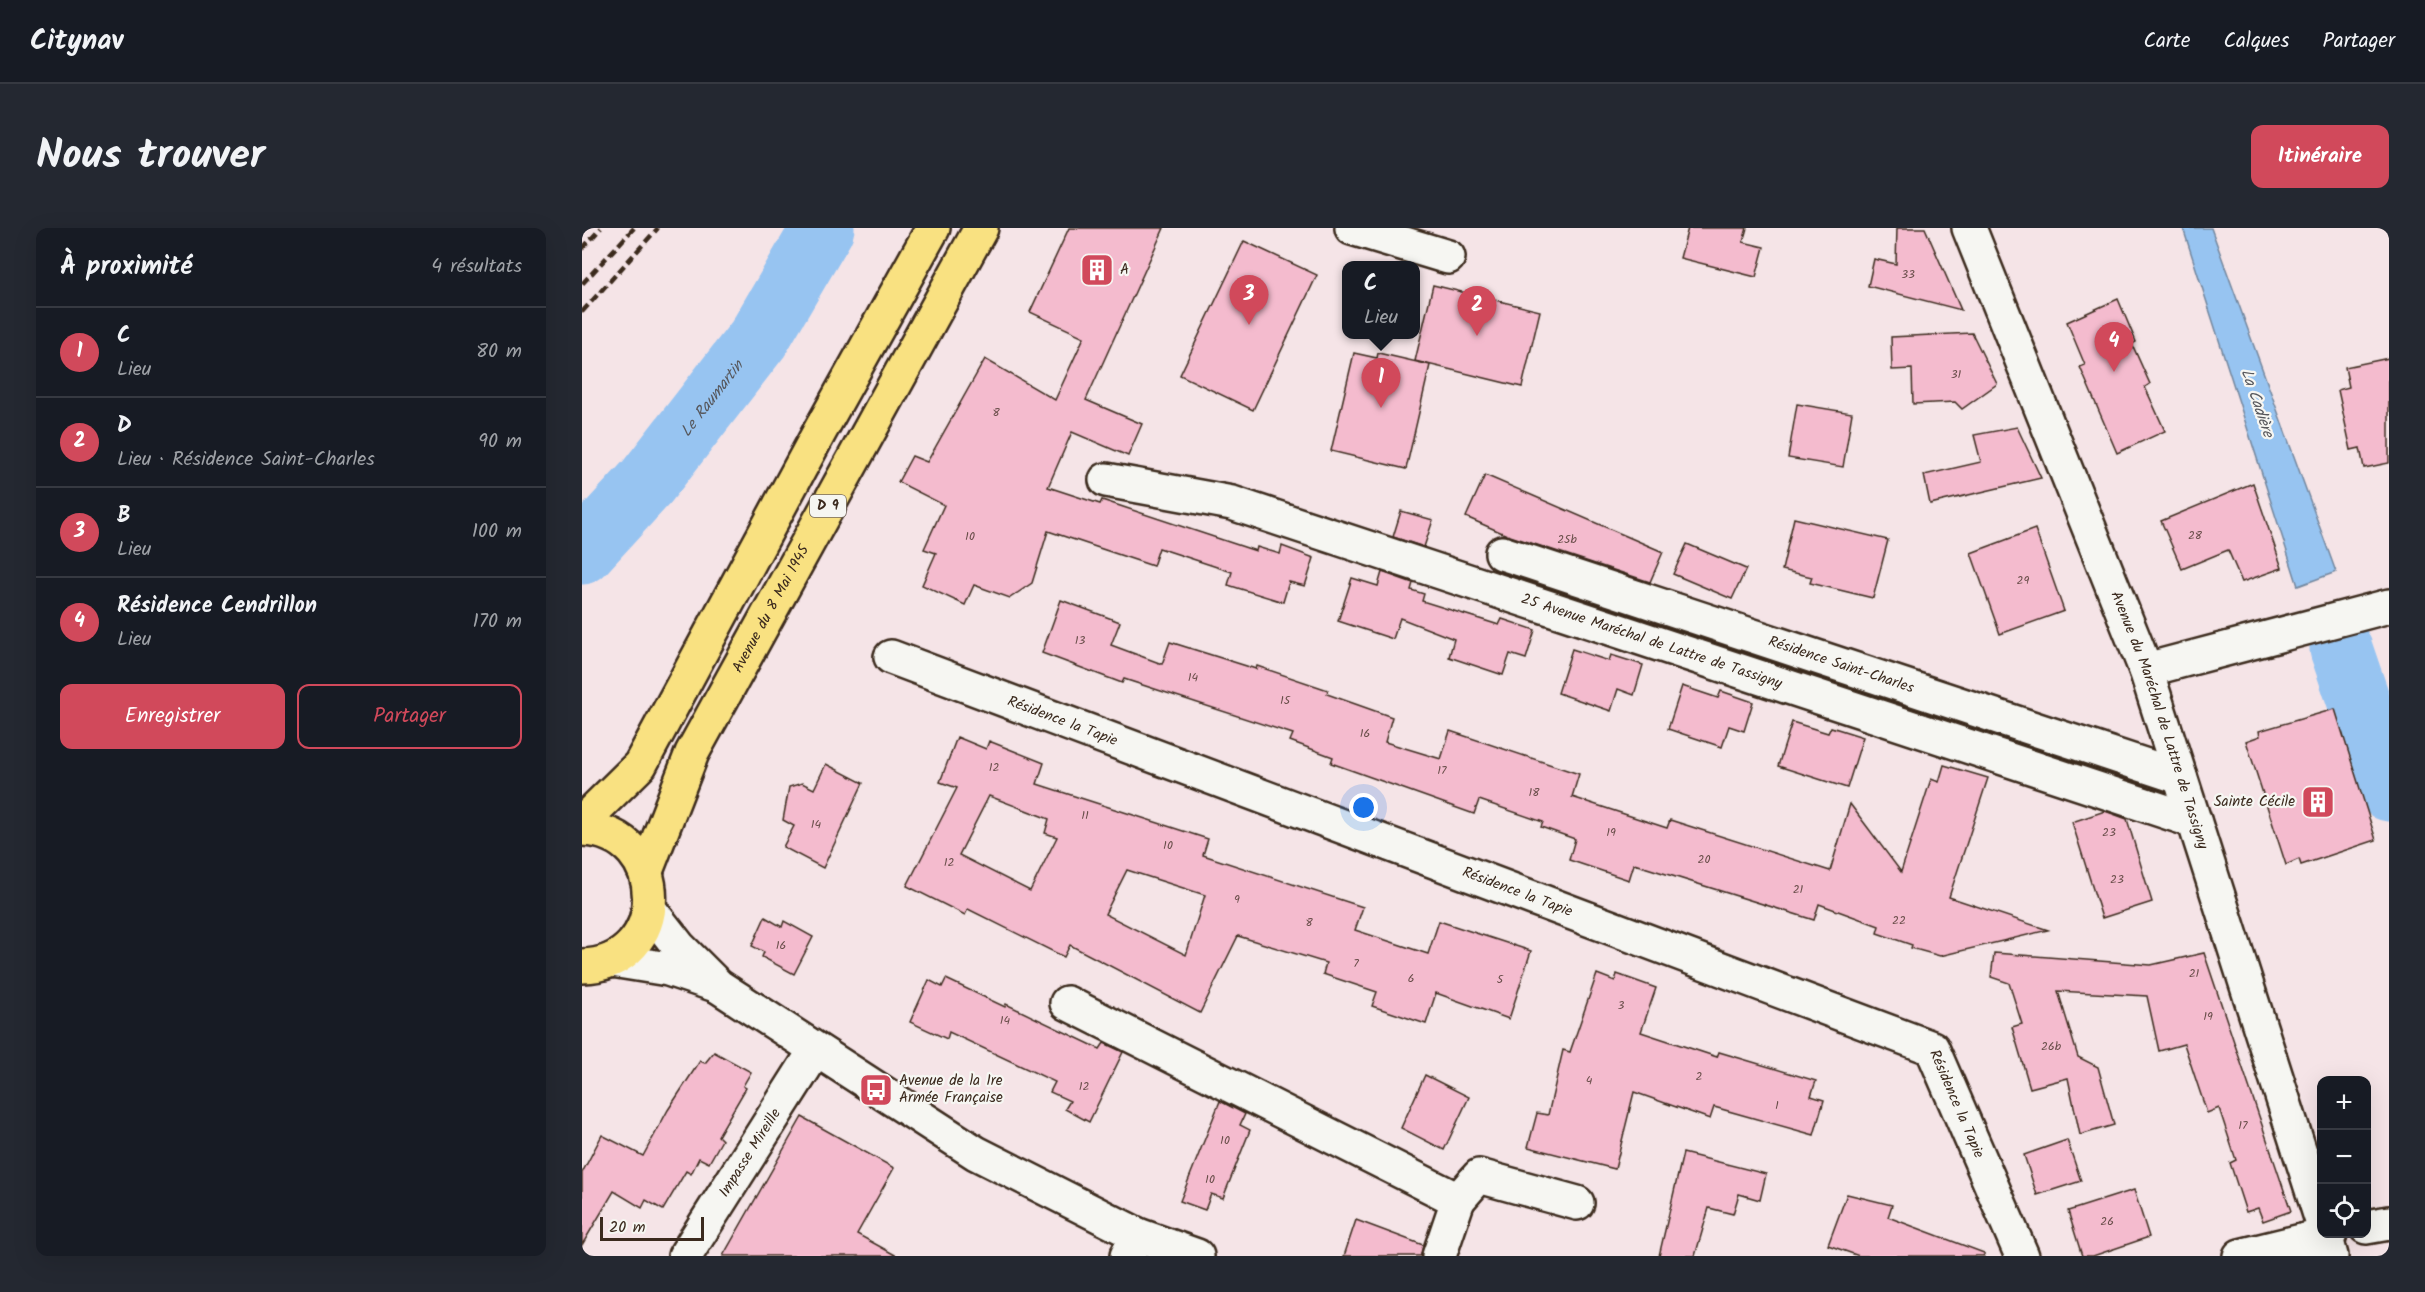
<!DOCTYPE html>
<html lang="fr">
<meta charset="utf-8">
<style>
:root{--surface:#171b24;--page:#242831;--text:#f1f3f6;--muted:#9ea1a6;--line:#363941;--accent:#d1495b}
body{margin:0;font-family:Kalam,sans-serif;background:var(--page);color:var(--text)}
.controls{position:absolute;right:18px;bottom:18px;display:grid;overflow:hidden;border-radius:12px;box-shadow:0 6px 24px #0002}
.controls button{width:54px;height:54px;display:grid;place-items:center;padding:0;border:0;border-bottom:2px solid var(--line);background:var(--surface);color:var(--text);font:30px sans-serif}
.scale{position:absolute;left:18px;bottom:15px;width:104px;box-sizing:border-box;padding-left:6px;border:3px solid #3b2a1e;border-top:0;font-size:16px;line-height:21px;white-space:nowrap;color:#3b2a1e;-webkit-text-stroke:4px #f6f6f2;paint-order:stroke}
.you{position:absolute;left:782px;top:580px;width:21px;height:21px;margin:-15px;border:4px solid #fff;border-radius:50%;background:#1a73e8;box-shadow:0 0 0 9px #1a73e833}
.badge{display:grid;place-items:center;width:39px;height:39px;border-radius:50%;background:var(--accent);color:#fff;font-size:20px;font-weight:700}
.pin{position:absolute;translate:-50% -50px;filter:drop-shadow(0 2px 3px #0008)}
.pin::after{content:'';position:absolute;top:32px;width:21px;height:18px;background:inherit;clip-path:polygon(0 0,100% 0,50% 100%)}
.popup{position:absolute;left:760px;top:33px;width:78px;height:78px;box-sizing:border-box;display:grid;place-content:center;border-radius:12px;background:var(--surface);filter:drop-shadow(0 2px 4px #0005);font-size:20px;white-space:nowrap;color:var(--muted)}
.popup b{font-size:22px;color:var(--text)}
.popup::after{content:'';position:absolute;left:50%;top:100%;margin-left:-12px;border:12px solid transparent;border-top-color:var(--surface)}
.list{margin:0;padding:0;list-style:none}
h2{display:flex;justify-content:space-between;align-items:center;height:78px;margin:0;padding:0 24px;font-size:26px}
h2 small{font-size:20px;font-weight:400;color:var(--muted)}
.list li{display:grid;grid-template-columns:39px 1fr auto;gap:18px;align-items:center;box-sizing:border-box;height:90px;padding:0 24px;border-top:2px solid var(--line)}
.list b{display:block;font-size:22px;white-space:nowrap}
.list p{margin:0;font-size:20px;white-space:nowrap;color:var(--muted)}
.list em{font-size:20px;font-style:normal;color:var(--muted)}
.actions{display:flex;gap:12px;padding:18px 24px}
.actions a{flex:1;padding:14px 0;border:2px solid var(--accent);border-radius:12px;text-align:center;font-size:21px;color:var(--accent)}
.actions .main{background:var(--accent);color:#fff}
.icon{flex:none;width:33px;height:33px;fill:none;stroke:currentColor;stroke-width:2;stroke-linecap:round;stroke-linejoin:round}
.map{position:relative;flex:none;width:1807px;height:1028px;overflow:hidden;border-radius:12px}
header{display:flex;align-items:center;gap:36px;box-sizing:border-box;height:84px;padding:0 30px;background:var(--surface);border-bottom:2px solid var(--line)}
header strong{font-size:28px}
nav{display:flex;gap:33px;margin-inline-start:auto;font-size:21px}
.intro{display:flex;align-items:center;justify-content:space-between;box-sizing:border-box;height:144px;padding:0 36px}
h1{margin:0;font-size:42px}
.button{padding:15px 27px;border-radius:12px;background:var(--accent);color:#fff;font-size:21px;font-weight:700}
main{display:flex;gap:36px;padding:0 36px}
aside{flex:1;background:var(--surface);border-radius:12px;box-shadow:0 6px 24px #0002}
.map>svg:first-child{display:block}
.water{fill:#97c4f1;stroke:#72869d;stroke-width:1.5}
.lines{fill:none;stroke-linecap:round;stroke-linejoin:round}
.river{stroke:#97c4f1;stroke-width:63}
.building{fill:#f4bbce;stroke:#3b2a1e;stroke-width:1.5;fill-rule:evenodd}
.street-casing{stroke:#3b2a1e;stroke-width:38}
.secondary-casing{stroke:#3b2a1e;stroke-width:38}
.primary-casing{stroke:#3b2a1e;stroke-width:38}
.street{stroke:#f6f6f2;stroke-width:33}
.secondary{stroke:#f6f6f2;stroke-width:33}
.primary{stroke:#f9e181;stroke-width:33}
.rail{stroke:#3b2a1e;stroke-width:4.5;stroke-dasharray:9 4.5;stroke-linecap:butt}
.labels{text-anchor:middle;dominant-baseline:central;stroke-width:4.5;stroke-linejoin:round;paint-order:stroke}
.number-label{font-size:12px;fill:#694e4a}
.shield{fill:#f6f6f2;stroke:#73675e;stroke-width:1.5}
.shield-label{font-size:14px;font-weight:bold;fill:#3b2a1e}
.poi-label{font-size:15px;fill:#3b2a1e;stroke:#f6f6f2;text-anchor:start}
.street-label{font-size:15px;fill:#3b2a1e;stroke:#f6f6f2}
.water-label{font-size:16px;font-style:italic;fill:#57585d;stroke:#f6f6f2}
</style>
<header>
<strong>Citynav</strong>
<nav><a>Carte</a><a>Calques</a><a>Partager</a></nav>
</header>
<div class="intro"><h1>Nous trouver</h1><a class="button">Itinéraire</a></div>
<main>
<aside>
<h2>À proximité<small>4 résultats</small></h2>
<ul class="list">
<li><span class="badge">1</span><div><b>C</b><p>Lieu</p></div><em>80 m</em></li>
<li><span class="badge">2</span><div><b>D</b><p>Lieu · Résidence Saint-Charles</p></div><em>90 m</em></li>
<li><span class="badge">3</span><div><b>B</b><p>Lieu</p></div><em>100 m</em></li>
<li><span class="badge">4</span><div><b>Résidence Cendrillon</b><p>Lieu</p></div><em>170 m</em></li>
</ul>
<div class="actions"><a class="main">Enregistrer</a><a>Partager</a></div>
</aside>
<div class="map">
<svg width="1807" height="1028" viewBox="0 0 1807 1028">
<rect width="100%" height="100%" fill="#f5e4e7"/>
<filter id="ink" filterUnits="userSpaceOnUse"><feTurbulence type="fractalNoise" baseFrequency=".0167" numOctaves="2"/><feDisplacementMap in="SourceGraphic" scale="12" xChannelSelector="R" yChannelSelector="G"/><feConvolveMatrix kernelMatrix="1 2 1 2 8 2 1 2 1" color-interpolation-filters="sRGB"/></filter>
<g filter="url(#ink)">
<path class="water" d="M1601,0H1629L1754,344L1716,358Z"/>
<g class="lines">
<g class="river">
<path id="s1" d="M0,325L65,254L176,111L241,0"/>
<path d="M1759,421L1807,562"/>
</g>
</g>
<g class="building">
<path d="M487,0H582L504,172L560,196L546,228L490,204L466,259L518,276L520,272L674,323L675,319L698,326L700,318L732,330L723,358L707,354L701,374L646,357L650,344L577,320L571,338L466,303L450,355L428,370L392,357L383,377L340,357L354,325L342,321L362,277L316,254L330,228L345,234L403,131L473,172L502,109L448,84Z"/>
<path d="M1106,0H1165L1161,14L1182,19L1174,49L1098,30Z"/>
<path d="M1315,0H1343L1379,82L1286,58L1292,31L1314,36Z"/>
<path d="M662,13L735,47L671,182L598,147Z"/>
<path d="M851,57L958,83L940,159L833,133Z"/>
<path d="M1536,71L1554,114L1550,116L1568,156L1563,159L1583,203L1535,225L1498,139L1503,137L1485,94Z"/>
<path d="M1390,105L1415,156L1380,181L1373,174L1331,176L1330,141L1310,142L1309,109Z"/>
<path d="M772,125L795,130L796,125L848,137L824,241L749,223Z"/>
<path d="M1807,130V235L1782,240L1778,220L1769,222L1756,162L1767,159L1763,139Z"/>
<path d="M1215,176L1270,185L1261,239L1206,230Z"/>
<path d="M1435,199L1459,250L1348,276L1342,247L1399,234L1392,207Z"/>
<path d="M903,247L1081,324L1068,354L925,307L884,289Z"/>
<path d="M1671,255L1700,340L1660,354L1646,322L1600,341L1579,293Z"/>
<path d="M819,283L851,292L842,319L811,309Z"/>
<path d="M1212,290L1306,312L1291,370L1228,355L1230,349L1200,342Z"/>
<path d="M1453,301L1482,383L1418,406L1389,325Z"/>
<path d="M1105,316L1164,341L1150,371L1091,346Z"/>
<path d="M800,344L831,355L829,362L842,366L840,373L917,397L920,391L953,402L944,431L928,426L921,447L867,429L872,411L818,390L811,411L756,393L770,350L796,358Z"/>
<path d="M479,372L538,394L529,417L580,436L588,414L674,441L675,438L746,462L745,466L810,489L803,514L859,531L868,503L997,546L990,569L1085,600L1088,592L1248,643L1268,576L1319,644L1349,551L1357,554L1362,537L1406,550L1367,669L1466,702L1358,728L1329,720L1330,717L1295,705L1297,698L1237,676L1232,692L1052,636L1047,652L987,632L993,611L959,599L961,594L897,572L892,586L749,535L751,529L708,513L711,506L542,451L540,455L460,425Z"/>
<path d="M990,421L1027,433L1029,427L1061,437L1052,467L1036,461L1029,483L976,465Z"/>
<path d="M1100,458L1136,470L1139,463L1171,474L1162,503L1147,498L1140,519L1086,501Z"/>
<path d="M1753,481L1794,612L1719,637L1717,631L1704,637L1664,513L1678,508L1677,503Z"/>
<path d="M1210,494L1246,505L1249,499L1281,509L1265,560L1196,538Z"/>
<path d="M375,509L404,521L407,513L462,535L455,556L626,611L621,627L781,679L773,702L846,726L857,693L949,723L927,791L854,765L844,796L790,778L795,764L741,746L744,735L656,708L618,785L488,717L482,729L386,681L383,687L325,658L375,560L358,554ZM407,568L467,591L463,605L475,609L448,663L377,627ZM545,642L623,667L604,727L523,686Z"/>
<path d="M244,536L281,555L241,640L201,619L212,598L201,592L207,559L220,555L232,561Z"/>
<path d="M1523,583L1545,591L1570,674L1520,690L1490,594Z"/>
<path d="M183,689L200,699L202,693L231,709L212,746L180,729L182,724L170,718Z"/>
<path d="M1412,725L1569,737L1622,725L1709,983L1681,993L1676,980L1664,984L1648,935L1654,932L1637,880L1625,885L1602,816L1577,823L1565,768L1476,763L1496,829L1516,839L1532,897L1498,907L1486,850L1448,860L1430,799L1440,796L1427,755L1409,749Z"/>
<path d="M1015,746L1033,753L1035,746L1074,760L1059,804L1135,829L1137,824L1234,853L1229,868L1242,872L1232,907L1132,879L1128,891L1052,864L1033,941L946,919L955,885L966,887L981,822L988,824Z"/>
<path d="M364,751L423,779L424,776L518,821L522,815L541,824L507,894L483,881L488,873L468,864L473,854L367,804L365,811L328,794L347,752L360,759Z"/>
<path d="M132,824L169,844L161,858L164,860L136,908L140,912L127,935L117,930L109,946L104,943L81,982L64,972L60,980L32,963L0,1017V945L20,907L61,928L86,882L118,833L123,835Z"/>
<path d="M843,847L887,869L862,922L819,900Z"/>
<path d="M638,873L663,886L658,897L668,902L641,970L629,966L623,982L598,973Z"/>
<path d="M220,889L312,940L275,1006L315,1028H141Z"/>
<path d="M1485,912L1499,953L1455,967L1442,927Z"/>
<path d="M1101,925L1184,946L1178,972L1157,966L1151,986L1127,980L1113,1028H1077Z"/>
<path d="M1552,962L1567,1009L1511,1028H1500L1486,983Z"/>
<path d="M1265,966L1310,977L1306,989L1402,1025V1028H1277L1246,1017Z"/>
<path d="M774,992L841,1017L839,1028H762Z"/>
</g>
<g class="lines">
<g class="street-casing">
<g id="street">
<path d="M770,0L866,29"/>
<path id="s2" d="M524,252L650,275L1612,593"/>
<path id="s3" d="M920,325L1598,549"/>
<path id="s4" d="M309,429L1350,820L1440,1028"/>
<path d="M1564,442L1807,378"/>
<path d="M485,775L876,972L857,1028"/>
<path d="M876,972L897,948L995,975"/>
<path d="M1784,999L1807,995"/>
<path id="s5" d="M103,1028L233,823"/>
<path d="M545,1028L556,1007"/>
<path d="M1658,1028L1748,1006"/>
</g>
</g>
<g class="secondary-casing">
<g id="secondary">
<path id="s6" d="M1387,0L1564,442L1740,993"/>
<path d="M68,682L97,719L136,758L394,925L556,1007L615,1028"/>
<path d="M30,732L86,741L131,756"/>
<path d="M1743,1006L1749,1028"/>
</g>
</g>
<g class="primary-casing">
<g id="primary">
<path d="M0,594L58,537L238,203L351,0"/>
<path d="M0,601C91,604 89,737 0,738"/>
<path id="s7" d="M64,643L110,525L399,0"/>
</g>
</g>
<use href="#street" class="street"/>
<use href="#secondary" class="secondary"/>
<use href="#primary" class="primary"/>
<g class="rail">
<path d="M0,21L19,0"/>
<path d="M0,56L52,0"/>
<path d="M0,84L76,0"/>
</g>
</g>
</g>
<defs>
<g id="building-square" transform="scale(1.725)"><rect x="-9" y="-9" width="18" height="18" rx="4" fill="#d1495b" stroke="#f6f6f2"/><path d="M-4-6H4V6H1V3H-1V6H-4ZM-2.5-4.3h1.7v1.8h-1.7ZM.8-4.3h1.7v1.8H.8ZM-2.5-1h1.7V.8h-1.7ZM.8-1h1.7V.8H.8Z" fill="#fff"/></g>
<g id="bus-square" transform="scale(1.725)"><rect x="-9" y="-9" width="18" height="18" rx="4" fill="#d1495b" stroke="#f6f6f2"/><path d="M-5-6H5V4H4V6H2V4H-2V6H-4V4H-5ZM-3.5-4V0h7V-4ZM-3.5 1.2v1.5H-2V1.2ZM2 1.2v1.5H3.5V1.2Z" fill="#fff"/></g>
</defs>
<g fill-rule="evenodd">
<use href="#building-square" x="515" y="42"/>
<use href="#building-square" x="1736" y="574"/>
<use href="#bus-square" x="294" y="862"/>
</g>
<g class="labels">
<g class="number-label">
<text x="1326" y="46">33</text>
<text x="1374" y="146">31</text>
<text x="414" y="184">8</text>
<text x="1613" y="307">28</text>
<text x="388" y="308">10</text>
<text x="985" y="311">25b</text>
<text x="1441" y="352">29</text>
<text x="498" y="412">13</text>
<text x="611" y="449">14</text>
<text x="703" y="472">15</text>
<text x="783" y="505">16</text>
<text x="412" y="539">12</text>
<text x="860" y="542">17</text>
<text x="952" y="564">18</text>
<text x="503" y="587">11</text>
<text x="234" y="596">14</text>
<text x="1029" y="604">19</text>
<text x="1527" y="604">23</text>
<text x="586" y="617">10</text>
<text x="1122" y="631">20</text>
<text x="367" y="634">12</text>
<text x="1535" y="651">23</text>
<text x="1216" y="661">21</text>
<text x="655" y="671">9</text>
<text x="1317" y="692">22</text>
<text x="727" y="694">8</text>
<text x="199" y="717">16</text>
<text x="774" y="735">7</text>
<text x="1612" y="745">21</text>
<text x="829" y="750">6</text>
<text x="918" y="751">5</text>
<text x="1039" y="777">3</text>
<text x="1626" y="788">19</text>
<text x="423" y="792">14</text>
<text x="1469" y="818">26b</text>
<text x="1117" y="848">2</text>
<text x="1007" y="852">4</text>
<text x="502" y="858">12</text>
<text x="1195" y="877">1</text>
<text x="1661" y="897">17</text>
<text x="643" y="912">10</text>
<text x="628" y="951">10</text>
<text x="1525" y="993">26</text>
</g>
<rect class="shield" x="228" y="267" width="36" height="22" rx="4.5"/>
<g class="shield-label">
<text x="246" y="278">D 9</text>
</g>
<g class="poi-label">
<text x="538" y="42">A</text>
<text x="1713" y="574" text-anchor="end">Sainte Cécile</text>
<text x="317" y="853">Avenue de la 1re<tspan x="317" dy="17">Armée Française</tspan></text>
</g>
<g class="street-label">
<text stroke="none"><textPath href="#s7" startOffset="291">Avenue du 8 Mai 1945</textPath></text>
<text stroke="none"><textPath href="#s2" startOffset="570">25 Avenue Maréchal de Lattre de Tassigny</textPath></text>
<text stroke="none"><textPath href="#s3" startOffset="357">Résidence Saint-Charles</textPath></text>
<text stroke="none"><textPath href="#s6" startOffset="528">Avenue du Maréchal de Lattre de Tassigny</textPath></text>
<text stroke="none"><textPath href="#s4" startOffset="183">Résidence la Tapie</textPath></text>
<text stroke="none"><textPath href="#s4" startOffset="669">Résidence la Tapie</textPath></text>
<text stroke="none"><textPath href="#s4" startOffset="1173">Résidence la Tapie</textPath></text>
<text stroke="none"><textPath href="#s5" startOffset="122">Impasse Mireille</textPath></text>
</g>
<g class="water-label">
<text stroke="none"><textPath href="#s1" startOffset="202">Le Raumartin</textPath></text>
<text transform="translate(1675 175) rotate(71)">La Cadière</text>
</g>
</g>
</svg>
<div class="controls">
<button>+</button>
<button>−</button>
<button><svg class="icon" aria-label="locate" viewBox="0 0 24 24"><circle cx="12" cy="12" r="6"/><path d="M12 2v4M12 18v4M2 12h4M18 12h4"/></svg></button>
</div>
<div class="scale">20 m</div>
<div class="you"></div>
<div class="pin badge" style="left:799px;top:180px">1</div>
<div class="popup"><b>C</b>Lieu</div>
<div class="pin badge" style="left:895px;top:108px">2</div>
<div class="pin badge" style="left:667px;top:97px">3</div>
<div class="pin badge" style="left:1532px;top:144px">4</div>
</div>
</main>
